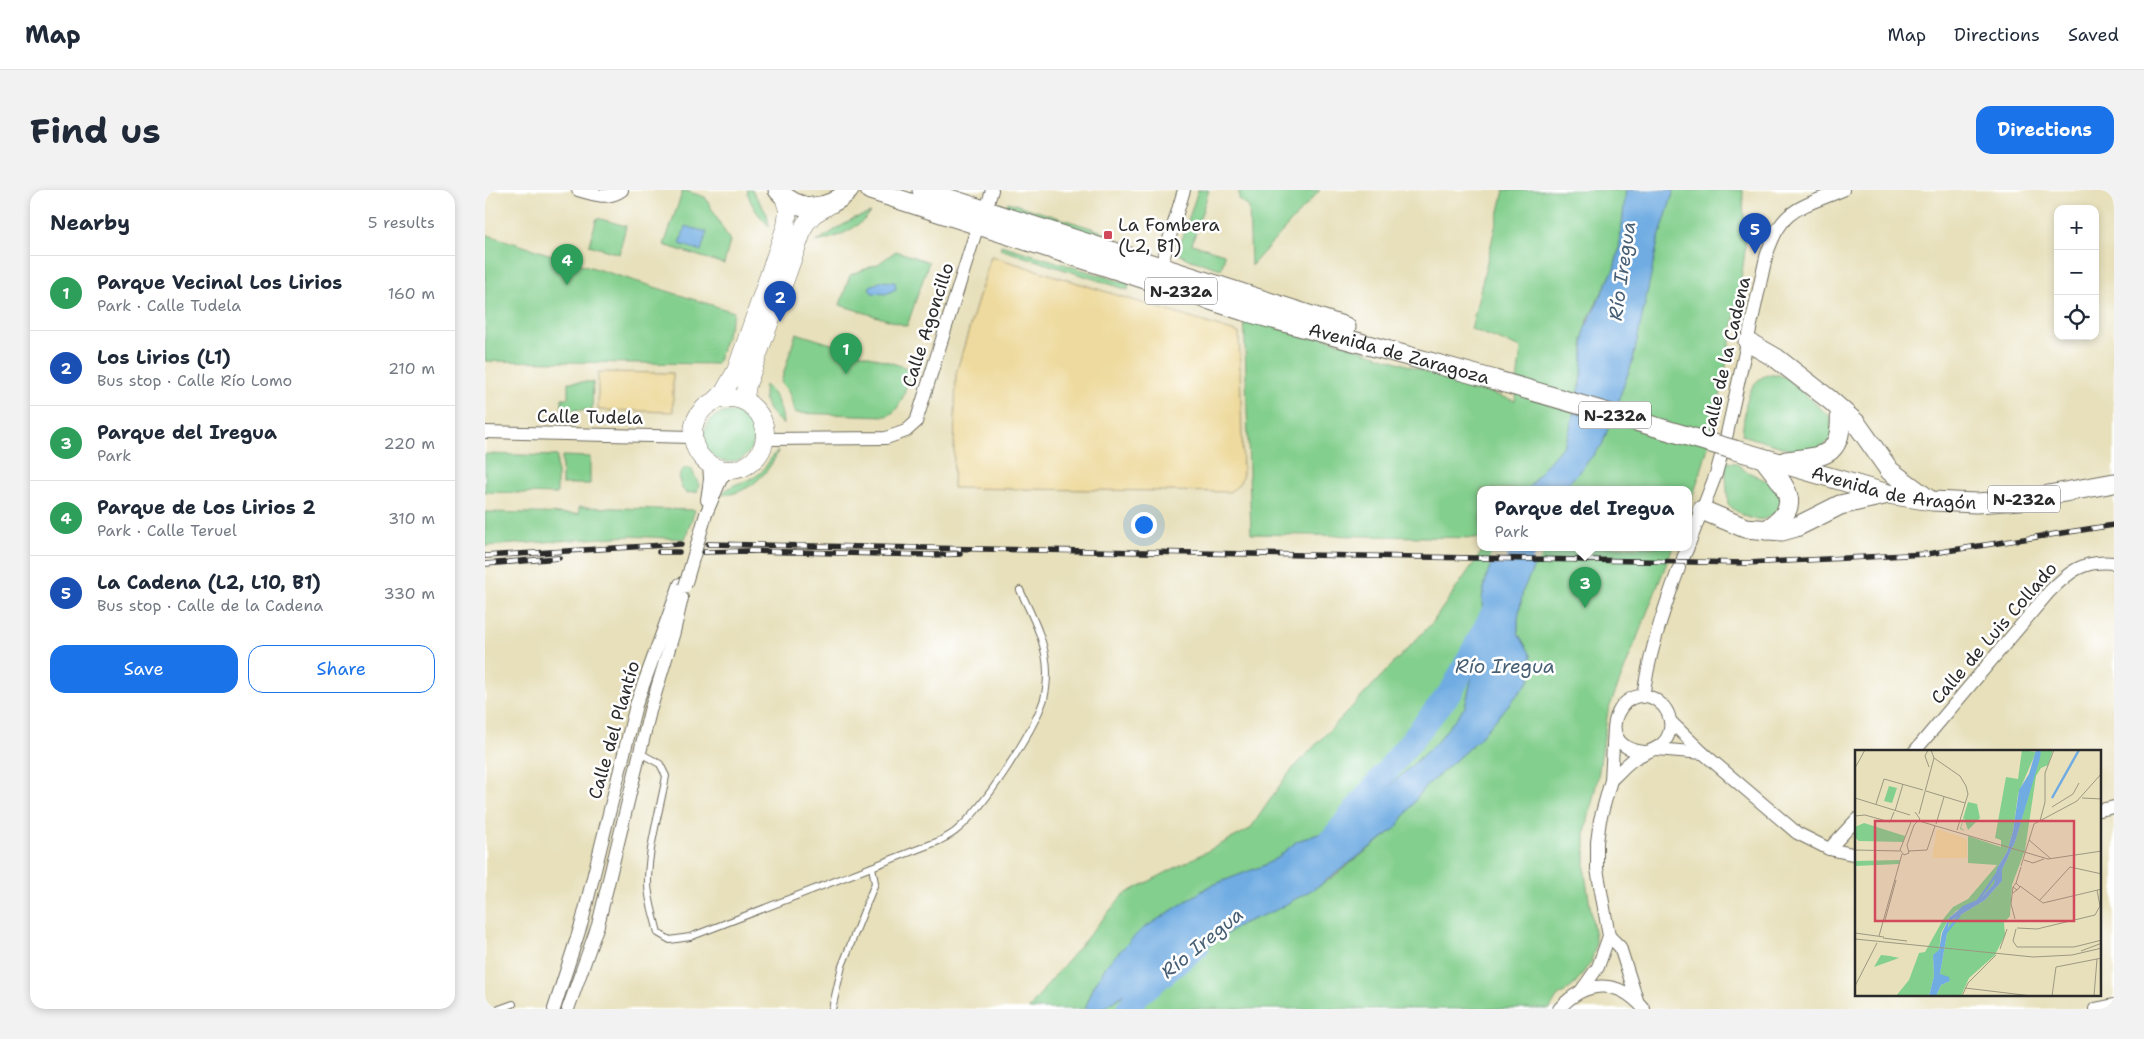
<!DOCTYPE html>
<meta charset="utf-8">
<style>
:root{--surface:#fff;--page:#f2f2f3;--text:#1f2937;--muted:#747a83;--line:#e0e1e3;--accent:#1a73e8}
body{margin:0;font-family:"Shantell Sans",sans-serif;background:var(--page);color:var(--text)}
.controls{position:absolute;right:15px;top:15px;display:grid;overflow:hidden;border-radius:10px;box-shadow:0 2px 8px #0003}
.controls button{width:45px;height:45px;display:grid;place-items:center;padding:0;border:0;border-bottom:1px solid var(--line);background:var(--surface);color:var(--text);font:25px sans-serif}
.you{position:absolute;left:658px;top:334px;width:18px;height:18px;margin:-12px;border:4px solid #fff;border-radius:50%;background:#1a73e8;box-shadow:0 0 0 8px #1a73e833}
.badge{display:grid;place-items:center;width:32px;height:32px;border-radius:50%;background:var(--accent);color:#fff;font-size:16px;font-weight:700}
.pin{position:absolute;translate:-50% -41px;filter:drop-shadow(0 1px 2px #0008)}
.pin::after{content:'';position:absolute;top:26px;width:18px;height:15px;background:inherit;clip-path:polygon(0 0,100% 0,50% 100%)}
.popup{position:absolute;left:992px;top:296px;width:215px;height:65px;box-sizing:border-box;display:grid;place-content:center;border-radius:10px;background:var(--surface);filter:drop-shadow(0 1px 4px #0005);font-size:16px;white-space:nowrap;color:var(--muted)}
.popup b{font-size:19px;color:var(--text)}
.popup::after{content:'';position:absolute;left:50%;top:100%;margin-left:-10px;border:10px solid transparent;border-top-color:var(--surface)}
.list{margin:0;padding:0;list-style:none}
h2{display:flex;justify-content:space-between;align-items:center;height:65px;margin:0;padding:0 20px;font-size:21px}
h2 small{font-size:16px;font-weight:400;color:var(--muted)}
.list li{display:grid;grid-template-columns:32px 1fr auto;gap:15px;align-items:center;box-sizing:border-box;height:75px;padding:0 20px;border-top:1px solid var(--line)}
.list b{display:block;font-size:19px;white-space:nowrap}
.list p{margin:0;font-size:16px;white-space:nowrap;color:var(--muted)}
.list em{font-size:16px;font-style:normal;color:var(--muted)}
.actions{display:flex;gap:10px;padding:15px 20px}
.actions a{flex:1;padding:11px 0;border:1px solid var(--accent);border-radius:15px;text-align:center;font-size:18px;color:var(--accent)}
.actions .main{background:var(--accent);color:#fff}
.icon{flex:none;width:28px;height:28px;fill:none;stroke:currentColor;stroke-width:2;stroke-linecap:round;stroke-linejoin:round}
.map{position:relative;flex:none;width:1629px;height:819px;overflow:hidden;border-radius:15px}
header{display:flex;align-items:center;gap:30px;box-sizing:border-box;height:70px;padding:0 25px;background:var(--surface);border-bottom:1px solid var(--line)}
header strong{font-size:24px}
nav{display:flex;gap:28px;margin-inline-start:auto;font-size:18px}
.intro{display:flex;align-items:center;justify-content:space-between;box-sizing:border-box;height:120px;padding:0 30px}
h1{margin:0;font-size:35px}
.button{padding:12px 22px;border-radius:15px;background:var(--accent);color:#fff;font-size:18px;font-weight:700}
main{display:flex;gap:30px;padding:0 30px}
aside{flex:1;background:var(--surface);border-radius:15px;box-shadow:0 2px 8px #0003}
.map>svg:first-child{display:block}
.green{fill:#83cf8d;stroke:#577d5c}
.sand{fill:#eeda9e;stroke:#8c8264}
.water{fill:#70ace2;stroke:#4e6c86}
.pier{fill:#e7e0bb}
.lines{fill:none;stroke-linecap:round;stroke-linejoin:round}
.river{stroke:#70ace2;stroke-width:24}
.service-casing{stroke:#6d6a5d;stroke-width:8}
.minor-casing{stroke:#6d6a5d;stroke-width:14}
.secondary-casing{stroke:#6d6a5d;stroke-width:19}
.primary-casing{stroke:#6d6a5d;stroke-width:21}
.service{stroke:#fff;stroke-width:6}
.minor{stroke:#fff;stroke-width:12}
.secondary{stroke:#fff;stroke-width:18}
.primary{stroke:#fff;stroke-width:19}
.rail-casing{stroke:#2b2b2b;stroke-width:5.5}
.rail{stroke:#fff;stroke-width:4;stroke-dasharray:11;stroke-linecap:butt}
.minor-bridge-casing{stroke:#6d6a5d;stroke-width:14;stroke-linecap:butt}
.primary-bridge-casing{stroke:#6d6a5d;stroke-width:21;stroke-linecap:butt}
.minor-bridge{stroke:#fff;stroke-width:12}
.primary-bridge{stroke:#fff;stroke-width:19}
.poi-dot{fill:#d1495b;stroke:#fff;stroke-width:2}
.labels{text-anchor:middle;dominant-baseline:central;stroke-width:5;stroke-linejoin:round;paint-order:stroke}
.shield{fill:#fff;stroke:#6b6b6b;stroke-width:1}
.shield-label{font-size:16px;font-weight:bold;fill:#2b2b2b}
.poi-label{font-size:18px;fill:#2b2b2b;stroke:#fff;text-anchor:start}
.street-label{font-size:18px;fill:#2b2b2b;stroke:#fff}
.water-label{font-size:19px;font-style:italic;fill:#475f74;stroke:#fff}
.inset-river{fill:none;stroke:#70ace2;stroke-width:2.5}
.inset-road{fill:none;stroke:#9c9881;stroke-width:1}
.view{fill:#d1495b;fill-opacity:0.15;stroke:#d1495b;stroke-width:2.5}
.inset-edge{fill:none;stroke:#2b2b2b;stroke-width:2.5}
</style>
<header>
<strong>Map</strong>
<nav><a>Map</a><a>Directions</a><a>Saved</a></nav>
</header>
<div class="intro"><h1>Find us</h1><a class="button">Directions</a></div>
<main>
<aside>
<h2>Nearby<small>5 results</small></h2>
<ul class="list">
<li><span class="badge" style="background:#2e9e5b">1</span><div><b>Parque Vecinal Los Lirios</b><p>Park · Calle Tudela</p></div><em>160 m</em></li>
<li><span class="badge" style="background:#1a4fb4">2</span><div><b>Los Lirios (L1)</b><p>Bus stop · Calle Río Lomo</p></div><em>210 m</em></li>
<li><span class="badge" style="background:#2e9e5b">3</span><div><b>Parque del Iregua</b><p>Park</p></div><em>220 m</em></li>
<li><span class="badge" style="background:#2e9e5b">4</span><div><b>Parque de Los Lirios 2</b><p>Park · Calle Teruel</p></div><em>310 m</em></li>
<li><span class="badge" style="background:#1a4fb4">5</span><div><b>La Cadena (L2, L10, B1)</b><p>Bus stop · Calle de la Cadena</p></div><em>330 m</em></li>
</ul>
<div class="actions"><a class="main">Save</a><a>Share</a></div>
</aside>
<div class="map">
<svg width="1629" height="819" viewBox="0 0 1629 819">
<rect width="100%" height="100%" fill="#fff"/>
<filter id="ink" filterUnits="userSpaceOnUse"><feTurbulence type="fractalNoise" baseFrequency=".02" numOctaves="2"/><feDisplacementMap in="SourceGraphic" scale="10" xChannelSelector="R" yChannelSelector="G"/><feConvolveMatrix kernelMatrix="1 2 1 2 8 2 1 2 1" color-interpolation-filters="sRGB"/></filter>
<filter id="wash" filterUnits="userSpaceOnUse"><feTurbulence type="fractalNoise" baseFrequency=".0096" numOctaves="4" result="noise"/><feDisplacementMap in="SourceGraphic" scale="20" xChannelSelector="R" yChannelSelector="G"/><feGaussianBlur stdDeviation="1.12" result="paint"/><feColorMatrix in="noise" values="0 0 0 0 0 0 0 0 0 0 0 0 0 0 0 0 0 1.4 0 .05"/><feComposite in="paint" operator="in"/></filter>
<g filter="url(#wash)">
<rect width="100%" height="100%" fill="#e7e0bb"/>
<g class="green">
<path d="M198,0L220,7L245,51L239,74L179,55Z"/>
<path d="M262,0H267L282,24L284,36C274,26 265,15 262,0Z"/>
<path d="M713,0H724L707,54L739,64V70L736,79L703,69L694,64L695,56Z"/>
<path d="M754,0H835L766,76L764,17L754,10Z"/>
<path d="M1019,0H1141L1134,60L1129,79L1102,131L1098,149L1097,188L1084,242L1079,255L1056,281L1043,299H996V348L766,344L759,121L1030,211L1036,158L986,139Z"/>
<path d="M1189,0H1258C1257,20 1262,41 1260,61C1257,86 1252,111 1248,135C1238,197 1226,258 1204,316V299H1079L1117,255L1148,170L1173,51Z"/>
<path d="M523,12L619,42L617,47L521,17Z"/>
<path d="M386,23C370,40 354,47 331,52L369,28Z"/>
<path d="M112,28L141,36L134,64L104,55Z"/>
<path d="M0,44L249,122L232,174L0,171Z"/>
<path d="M516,55L644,94L643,100L515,59Z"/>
<path d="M411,61L444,72L422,136L355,115L365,85L393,74Z"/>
<path d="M311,143L426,179C421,195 418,220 402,226L310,223L304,203L296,192Z"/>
<path d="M1282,185H1294L1303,189L1346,228L1347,247L1336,259L1310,261L1257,245C1260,225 1259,193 1282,185Z"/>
<path d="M83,192H108L107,220H77V208H83Z"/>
<path d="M280,195C292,205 297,218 298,234C284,223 276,212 280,195Z"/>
<circle cx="244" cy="247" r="25"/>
<path d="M293,261C284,284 263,304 237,305C246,291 263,294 275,283C282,277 285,267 293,261Z"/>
<path d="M0,264L72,266V304L0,302Z"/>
<path d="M77,266L105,267V294H77Z"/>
<path d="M1240,272L1251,273L1259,280L1288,294L1297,312C1294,316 1291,322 1287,325C1272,336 1253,324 1243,314Z"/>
<path d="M200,278H206L214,295L212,302L201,303C194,297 191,284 200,278Z"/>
<path d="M94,317L210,320L200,349L146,346L0,356V322L94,324Z"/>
<path d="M1000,357H1012L1002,385L997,408L999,457L988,482L980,517L951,553L869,629L849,639L812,651L792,668L780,675L725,696L656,740L623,773L609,796L600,819H544L563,794L638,705L765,639L802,585L947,433Z"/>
<path d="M1058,357H1188L1123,521L1113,587L1100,643V684L1111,754L1106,772L1088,796L1072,807L1065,819H616L670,785L710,765L756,734L789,721L844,690L911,638L938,599L994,549L1045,490L1047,476L1046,465L1033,443V429L1038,400Z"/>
</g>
<g class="sand">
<path d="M506,66L754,143L758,283C756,293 753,297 744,302L468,298L471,183Z"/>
<path d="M113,182L188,183V222L113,220Z"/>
</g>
<g class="water">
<path d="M1141,0H1189L1173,51L1148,170L1117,255L1079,299H1043L1056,281L1079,255L1084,242L1097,188L1099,140L1129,79L1134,60Z"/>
<path d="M200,36L222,42L216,61L195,54Z"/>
<path d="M397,91L410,92L411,99L401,104L387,103L384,99L385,96Z"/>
<path d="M1012,357H1058L1038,400L1033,429V443L1046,465L1047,476L1045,490L994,549L938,599L911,638L835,695L789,721L756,734L710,765L670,785L616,819H600L609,796L623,773L656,740L725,696L780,675L792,668L812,651L849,639L869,629L951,553L980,517L988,482L999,457L997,408L1002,385Z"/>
</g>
<path class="pier" d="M1006,364L1022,365H1057L1053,374H1003Z"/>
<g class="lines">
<g class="river">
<path d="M838,656L847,649L967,500L1028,385L1040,357"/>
<path d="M643,819L653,805L712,757"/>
</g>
</g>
</g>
<g filter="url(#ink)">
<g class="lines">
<g class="service-casing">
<g id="service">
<path d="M155,563L175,574L181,586C175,620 164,654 163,689C162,707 169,725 173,743L185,750L205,747L454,651C460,648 468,644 473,639C500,616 548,542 559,509C561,501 562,491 562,483C562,453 547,426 535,400"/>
<path d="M14,819L28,814"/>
<path d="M347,819L357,776L390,693L387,677"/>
</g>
</g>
<g class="minor-casing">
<g id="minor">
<path d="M93,0C109,5 123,10 137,0"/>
<path d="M501,20L507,0"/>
<path d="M676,76L699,0"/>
<path d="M0,242L208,247"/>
<path d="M280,249L401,248L421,241L431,232L493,35"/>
<path d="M222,310L225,289L224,273"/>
<path d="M221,324L236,289L246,279"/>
<path d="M1204,354L1231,284L1241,248L1281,67C1296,18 1314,18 1358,0"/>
<path d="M1198,368L1203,357"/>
<path d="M1158,507C1164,463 1178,420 1194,378"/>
<path d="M1185,531L1218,563L1312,643L1344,659L1372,665"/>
<path d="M1171,559L1218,563"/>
<path d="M1429,562L1564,402C1585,381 1598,370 1629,373"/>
<path d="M1126,590C1133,584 1140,575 1149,569C1161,560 1179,560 1184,543C1187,535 1185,524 1179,517C1143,477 1099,557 1160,562"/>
<path d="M1615,620L1629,617"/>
<path d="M1344,659L1372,629"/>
<path d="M1124,746L1135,757L1152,810"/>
<path d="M1096,801L1113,777L1124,746L1112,679V652L1115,630L1126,590L1129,538"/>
<path d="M69,819L97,732L151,515L195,394"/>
<path d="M83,819L113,735L165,521L189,442L197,408"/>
<path d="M1074,819C1100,790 1133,788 1159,819"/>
<path d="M1610,819L1629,815"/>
</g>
</g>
<g class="secondary-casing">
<g id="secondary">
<circle cx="244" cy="244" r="36"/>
<path d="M230,211L239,202L251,181L301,36L303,20L299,7"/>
<path d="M264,214L260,207L262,195L320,34L329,24L346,14"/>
</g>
</g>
<g class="primary-casing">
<g id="primary">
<path d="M293,0C313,23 343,22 364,0"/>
<path id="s1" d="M385,0L759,121L1010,190"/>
<path d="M437,0L861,137"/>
<path d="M1263,152L1291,168L1345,210L1371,233L1405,281L1443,309"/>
<path id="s2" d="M1250,260L1403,304L1447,311L1491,313L1536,310L1629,293"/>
<path d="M1279,269C1300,297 1321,316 1281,340"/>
<path d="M1301,271C1341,266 1358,267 1355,219"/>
<path d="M1217,320L1260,338L1297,341L1311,337L1355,315L1399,305"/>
</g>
</g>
<use href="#service" class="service"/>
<use href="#minor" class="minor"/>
<use href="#secondary" class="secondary"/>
<use href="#primary" class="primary"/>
<g class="rail-casing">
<g id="rail">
<path d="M223,354L1262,373L1442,364L1629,335"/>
<path d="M174,362H194"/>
<path d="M219,362L265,361L447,365L475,364"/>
<path d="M0,366L196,354"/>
<path d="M0,374L74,368"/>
</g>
</g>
<use href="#rail" class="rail"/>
<g class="minor-bridge-casing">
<path id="minor-bridge" d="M200,396L221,324"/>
</g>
<g class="primary-bridge-casing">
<path id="primary-bridge" d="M1010,190L1250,260"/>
</g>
<use href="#minor-bridge" class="minor-bridge"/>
<use href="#primary-bridge" class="primary-bridge"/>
</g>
</g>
<rect class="poi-dot" x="618" y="40" width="10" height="10" rx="2.5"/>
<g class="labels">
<g class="shield">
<rect x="660" y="87.5" width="72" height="27" rx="4"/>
<rect x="1094" y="211.5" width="72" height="27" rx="4"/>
<rect x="1503" y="295.5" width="72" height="27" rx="4"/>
</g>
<g class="shield-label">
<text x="696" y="101">N-232a</text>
<text x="1130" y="225">N-232a</text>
<text x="1539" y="309">N-232a</text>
</g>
<g class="poi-label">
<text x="633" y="35">La Fombera<tspan x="633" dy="21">(L2, B1)</tspan></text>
</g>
<g class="street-label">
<text transform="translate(443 135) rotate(-72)">Calle Agoncillo</text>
<text stroke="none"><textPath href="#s1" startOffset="554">Avenida de Zaragoza</textPath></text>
<text transform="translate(1241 167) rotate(-77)">Calle de la Cadena</text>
<text transform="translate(105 227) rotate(1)">Calle Tudela</text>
<text stroke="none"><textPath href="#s2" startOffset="164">Avenida de Aragón</textPath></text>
<text transform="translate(1509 443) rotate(-49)">Calle de Luis Collado</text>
<text transform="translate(129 540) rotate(-74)">Calle del Plantío</text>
</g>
<g class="water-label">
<text transform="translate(1137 81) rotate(-82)">Río Iregua</text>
<text x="1020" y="476">Río Iregua</text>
<text transform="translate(717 753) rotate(-39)">Río Iregua</text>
</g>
</g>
<g transform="translate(1370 560)">
<rect width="246" height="246" fill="#e7e0bb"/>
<path d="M167,0L181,2L163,44L158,81L152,102L142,118L140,134L126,148L101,161L94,168L86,183L84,201L78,205L79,226L74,246H41L54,230L64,203L70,202L89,168L98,157L113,149L142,115L113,113V86L146,97V90L140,88L151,27L163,29ZM186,0H198L193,15L186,18L181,26L170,100L157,135L155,166L149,173L150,185L140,205L114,228L106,246H81L86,235L95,231L85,224L94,172L130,150L147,131V120L160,92ZM34,36L42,38L37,53L29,51ZM113,52L122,54L125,68L113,80L109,68L106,78L110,81L105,79ZM9,73L50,86L48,92L4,91L0,88V77ZM45,110L44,114L0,116V111ZM26,205L35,206L44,208L19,217Z" fill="#83cf8d"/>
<path d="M82,79L112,89V108H77Z" fill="#eeda9e"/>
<path d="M181,0H186L185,8L160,92L147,120V131L130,150L94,172L85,224L94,227L95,231L86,235L81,246H74L79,226L78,205L84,200L87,183L94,168L108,156L126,148L139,134L142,118L152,102L158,81L164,40L174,24Z" fill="#70ace2"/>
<path class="inset-river" d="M197,48L224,0M122,152L143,122M89,185L105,165"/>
<path class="inset-road" d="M73,0L70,6L74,17M79,8L105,26L111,36L113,44L102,80M0,18L10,0M71,41L110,53M0,48L55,65M227,48L247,49M21,54L29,29L68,40M197,57L218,44L224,33M40,61L48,34M64,64L79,8L76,0M0,66L10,65L35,72L39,62M64,71L193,109L247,101M185,71L190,52V23L199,0M56,72L45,100L49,105L54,103L52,95L59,75L65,69L60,62M81,74L89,47M174,90L195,108M0,100L45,101M54,101L72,100L80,76M169,110L178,113L189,109M166,116L179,74L222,51L247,23M161,133L166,117M165,136L188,153L247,139M158,137L156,154L160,169M158,143L163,139L165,137L161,133L158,137L162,140M184,151L215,117L247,124M30,170L41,130M162,178L182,179L240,165L245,156L242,140M161,179L158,191L162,197H219L247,190M0,183L29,187M24,186L47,104M28,188L52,191M0,189L178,207L217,205L247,198M145,199L152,179M226,201L247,193M0,236L22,193M110,238L177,246M107,246L113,233L141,205M197,246L201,217L247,208M239,246L242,209"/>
<path class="view" d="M20,71H219V171H20Z"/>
<rect width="246" height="246" class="inset-edge"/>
</g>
</svg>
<div class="controls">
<button>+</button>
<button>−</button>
<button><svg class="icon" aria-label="locate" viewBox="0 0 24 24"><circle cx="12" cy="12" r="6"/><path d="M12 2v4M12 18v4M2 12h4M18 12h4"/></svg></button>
</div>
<div class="you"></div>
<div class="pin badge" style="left:361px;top:184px;background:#2e9e5b">1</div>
<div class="pin badge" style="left:295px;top:132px;background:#1a4fb4">2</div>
<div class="pin badge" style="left:1100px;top:418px;background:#2e9e5b">3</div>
<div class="popup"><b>Parque del Iregua</b>Park</div>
<div class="pin badge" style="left:82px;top:95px;background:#2e9e5b">4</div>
<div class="pin badge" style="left:1270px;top:64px;background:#1a4fb4">5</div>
</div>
</main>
